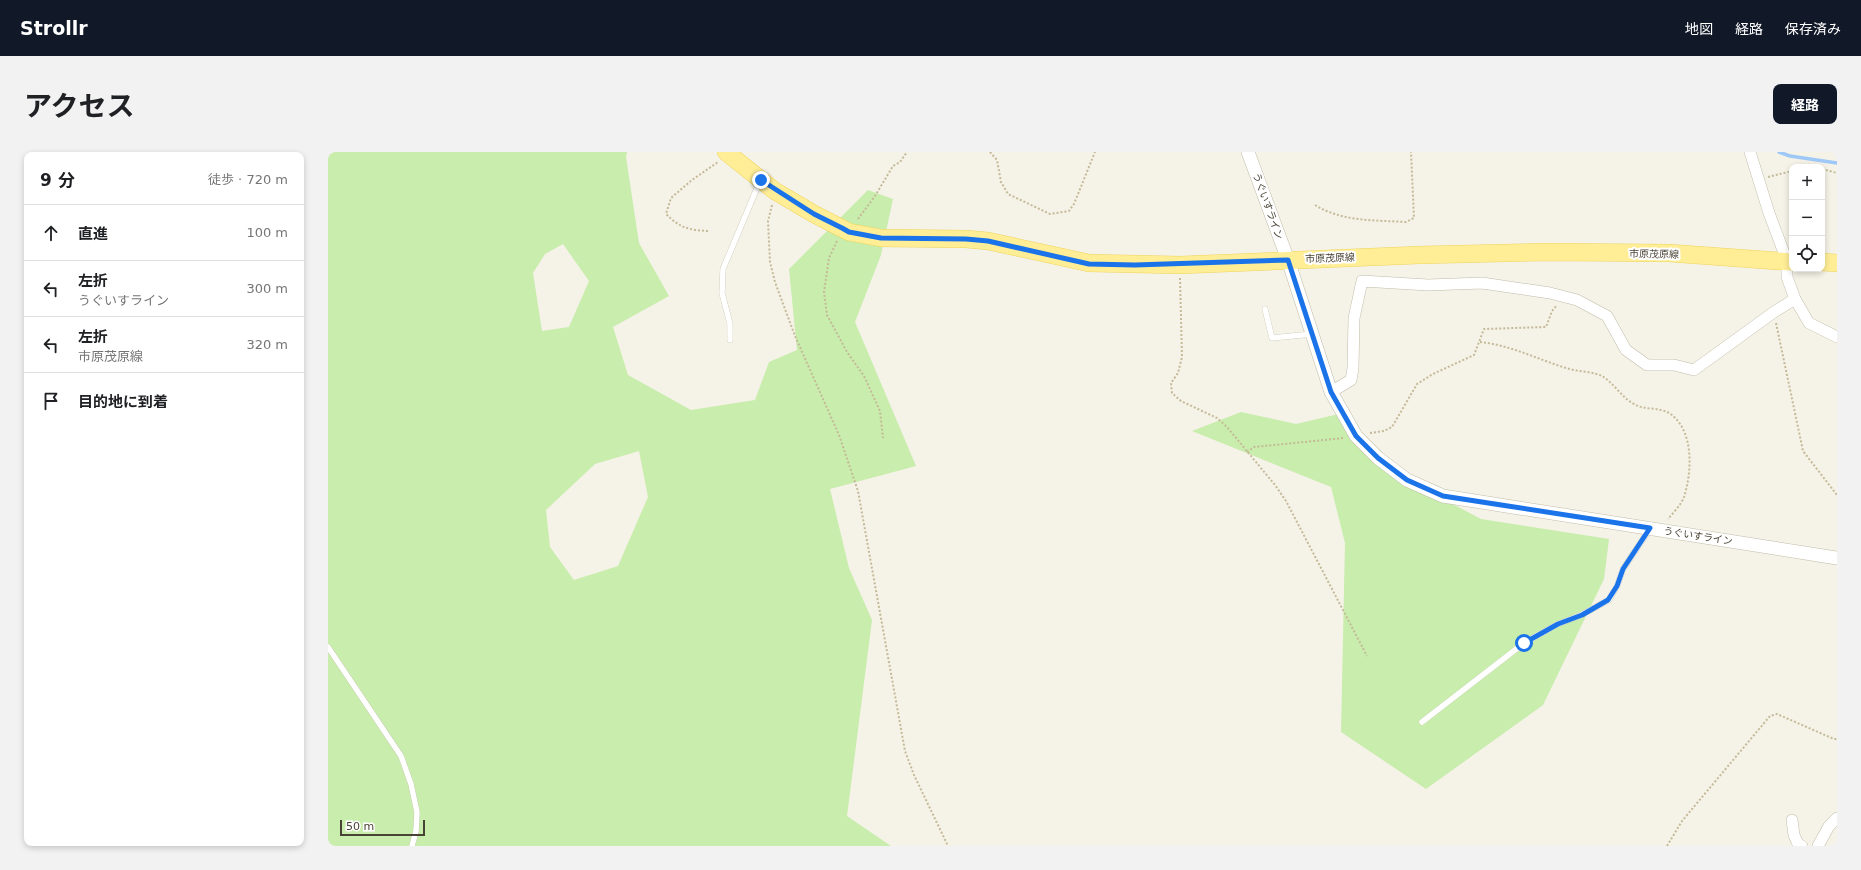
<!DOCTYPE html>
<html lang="ja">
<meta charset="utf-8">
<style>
:root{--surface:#fff;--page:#f2f2f2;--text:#202124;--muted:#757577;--line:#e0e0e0;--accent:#111827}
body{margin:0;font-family:"DejaVu Sans","Noto Sans JP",sans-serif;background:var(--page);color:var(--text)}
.controls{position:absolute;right:12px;top:12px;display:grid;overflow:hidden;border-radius:8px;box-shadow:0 2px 6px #0003}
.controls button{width:36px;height:36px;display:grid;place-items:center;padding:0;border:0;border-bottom:1px solid var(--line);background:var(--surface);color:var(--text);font:20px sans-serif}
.scale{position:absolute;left:12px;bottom:10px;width:85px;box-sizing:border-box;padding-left:4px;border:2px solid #494335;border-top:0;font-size:11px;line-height:14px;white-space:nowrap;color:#494335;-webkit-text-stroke:3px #fff;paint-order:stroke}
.stop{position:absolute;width:12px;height:12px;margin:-9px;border:3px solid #1a73e8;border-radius:50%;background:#fff}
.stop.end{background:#1a73e8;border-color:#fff;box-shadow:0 1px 4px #0008}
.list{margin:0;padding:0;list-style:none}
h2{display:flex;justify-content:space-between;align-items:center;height:52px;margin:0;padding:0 16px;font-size:17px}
h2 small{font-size:13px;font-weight:400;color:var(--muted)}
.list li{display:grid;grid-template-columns:26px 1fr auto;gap:12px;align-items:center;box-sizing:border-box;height:56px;padding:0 16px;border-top:1px solid var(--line)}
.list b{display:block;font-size:15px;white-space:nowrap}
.list p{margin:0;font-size:13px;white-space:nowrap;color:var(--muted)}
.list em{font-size:13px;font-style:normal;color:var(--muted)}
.icon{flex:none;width:22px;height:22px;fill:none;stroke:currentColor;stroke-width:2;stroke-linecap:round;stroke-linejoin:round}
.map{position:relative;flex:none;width:1509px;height:694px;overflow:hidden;border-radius:8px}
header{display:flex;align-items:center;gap:24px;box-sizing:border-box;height:56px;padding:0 20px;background:var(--accent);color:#fff}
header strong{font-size:19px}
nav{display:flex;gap:22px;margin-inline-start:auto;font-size:14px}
.intro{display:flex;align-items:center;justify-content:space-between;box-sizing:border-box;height:96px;padding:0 24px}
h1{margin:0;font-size:28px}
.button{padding:10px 18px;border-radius:8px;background:var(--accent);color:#fff;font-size:14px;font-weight:700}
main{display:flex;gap:24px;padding:0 24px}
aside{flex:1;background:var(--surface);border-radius:8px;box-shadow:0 2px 6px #0003}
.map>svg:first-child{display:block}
.green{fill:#c8edac;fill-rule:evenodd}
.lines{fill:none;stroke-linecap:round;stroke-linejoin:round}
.stream{stroke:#9ec8f7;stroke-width:3.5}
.service-casing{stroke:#c1bca9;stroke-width:6}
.minor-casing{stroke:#c1bca9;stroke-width:12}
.tertiary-casing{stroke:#c1bca9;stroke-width:14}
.primary-casing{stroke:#eed45c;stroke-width:18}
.path{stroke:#c4ba98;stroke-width:2;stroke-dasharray:2 2;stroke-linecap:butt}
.service{stroke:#fff;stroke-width:5.5}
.minor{stroke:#fff;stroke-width:11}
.tertiary{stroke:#fff;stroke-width:13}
.primary{stroke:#ffee96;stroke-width:17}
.route{stroke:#1a73e8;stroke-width:5}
.labels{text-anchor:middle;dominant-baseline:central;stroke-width:4;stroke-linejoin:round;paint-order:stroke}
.street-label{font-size:10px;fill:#494335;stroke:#fff}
</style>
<header>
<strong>Strollr</strong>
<nav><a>地図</a><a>経路</a><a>保存済み</a></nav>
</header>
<div class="intro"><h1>アクセス</h1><a class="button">経路</a></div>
<main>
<aside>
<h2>9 分<small>徒歩 · 720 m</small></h2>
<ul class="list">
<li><svg class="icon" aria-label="ahead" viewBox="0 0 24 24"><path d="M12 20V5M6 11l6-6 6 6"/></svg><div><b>直進</b></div><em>100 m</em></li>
<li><svg class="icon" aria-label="left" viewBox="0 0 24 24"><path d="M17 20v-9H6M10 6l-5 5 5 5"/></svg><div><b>左折</b><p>うぐいすライン</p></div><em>300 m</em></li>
<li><svg class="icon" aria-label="left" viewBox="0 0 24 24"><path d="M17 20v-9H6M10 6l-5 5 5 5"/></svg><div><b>左折</b><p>市原茂原線</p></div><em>320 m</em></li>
<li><svg class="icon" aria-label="arrive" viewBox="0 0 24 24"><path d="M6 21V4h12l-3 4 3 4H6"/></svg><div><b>目的地に到着</b></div></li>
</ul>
</aside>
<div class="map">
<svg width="1509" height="694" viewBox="0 0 1509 694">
<rect width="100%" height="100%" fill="#f5f2e7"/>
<g class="green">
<path d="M0,0H299L298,5L311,91L341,144L285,175L300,223L363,258L427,248L441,210L469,198L461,117L540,38L565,47L553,103L527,170L588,314L502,337L521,416L544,468L519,664L563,694H0ZM235,92L261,129L241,175L214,179L205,121L217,102ZM311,299L320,345L290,414L246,428L222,395L218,358L267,312Z"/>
<path d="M913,260L968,272L1015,261L1079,328L1153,367L1281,387L1276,427L1215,553L1098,637L1013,580L1017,391L1003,335L864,279Z"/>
</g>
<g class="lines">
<path class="stream" d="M1451,0L1462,4L1509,11"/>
<g class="service-casing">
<g id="service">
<path d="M937,157L944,186L984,182"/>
<path d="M402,188V172L394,141L395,117L432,29"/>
<path d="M0,495L73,604L83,632L89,660L88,679L84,694"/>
<path d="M1094,570L1196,491L1230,472L1253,463L1281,448L1289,434L1295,417L1321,378"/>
</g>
</g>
<g class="minor-casing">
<g id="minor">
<path d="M1422,0L1441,61L1459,109V125L1467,147L1481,171L1509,185"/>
<path d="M1003,240L1023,228L1025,216L1026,166L1034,129L1100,133L1154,131L1222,141L1249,148L1279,164L1298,198L1319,213H1346L1366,218L1446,160L1467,147"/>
<path d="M1464,668L1466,683L1470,692L1474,694"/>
<path d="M1490,694L1501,674L1509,666"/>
</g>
</g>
<g class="tertiary-casing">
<path id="tertiary" d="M920,0L960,108L1003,240L1015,261L1028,284L1050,306L1079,328L1115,344L1509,406"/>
</g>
<g class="primary-casing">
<g id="primary">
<path d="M398,0L447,39L486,62L521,80L553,86L638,87L660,89L761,111L852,113L1091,103L1221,100L1341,101L1464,110"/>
<path d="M1494,110L1509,111"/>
</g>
</g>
<g class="path">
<path d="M662,0L669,8L673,30L680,42L722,62L741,59L746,52L767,0"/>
<path d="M1480,15H1489"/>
<path d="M1494,17L1509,21"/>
<path d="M1440,25L1464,19"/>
<path d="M444,53L440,69L442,110L447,130L467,184L511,283L530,339L577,599L586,623L620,694"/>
<path d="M987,53C1015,70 1046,68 1078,70L1086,66L1083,0"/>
<path d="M530,67L547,44L565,14L572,10L579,0"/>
<path d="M380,79C361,78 352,76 338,62L343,46L364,28L390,10"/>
<path d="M509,89L501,106L496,140L499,163L519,200L536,224L552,259L555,286"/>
<path d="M852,126L854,205L850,221L843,231L844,241L853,249L889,266L899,275L947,333L958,349L1039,504"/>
<path d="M1448,171L1475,299L1509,343"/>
<path d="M1152,190C1182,193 1209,207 1238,216C1250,220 1263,219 1274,224C1286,231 1294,246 1306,252C1317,259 1333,254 1344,263C1366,281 1364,320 1356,345C1353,353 1345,361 1340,367"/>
<path d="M1042,281L1056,279L1064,275L1089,232L1105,222L1146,203L1156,177L1218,175L1224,159L1229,153"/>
<path d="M919,300L926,295L1016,286"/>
<path d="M1339,694L1354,669L1442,564L1449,562L1506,587H1509"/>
</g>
<use href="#service" class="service"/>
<use href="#minor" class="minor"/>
<use href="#tertiary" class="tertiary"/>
<use href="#primary" class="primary"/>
</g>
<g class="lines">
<path class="route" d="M433,28L486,62L514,76L521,80L553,86L638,87L660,89L761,112L807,113L960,108L1003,240L1028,284L1050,306L1079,328L1115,344L1322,376L1295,417L1289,434L1280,448L1254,463L1230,472L1196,491"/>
</g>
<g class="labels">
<g class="street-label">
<text transform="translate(940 54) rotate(70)">うぐいすライン</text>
<text transform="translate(1326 102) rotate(1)">市原茂原線</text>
<text transform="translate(1002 106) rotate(-2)">市原茂原線</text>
<text transform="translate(1370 384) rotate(9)">うぐいすライン</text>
</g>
</g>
</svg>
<div class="controls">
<button>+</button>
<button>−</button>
<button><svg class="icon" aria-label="locate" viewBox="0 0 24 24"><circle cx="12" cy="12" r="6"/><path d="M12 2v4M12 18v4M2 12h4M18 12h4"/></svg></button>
</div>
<div class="scale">50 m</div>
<div class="stop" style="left:1196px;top:491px"></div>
<div class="stop end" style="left:433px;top:28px"></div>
</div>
</main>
